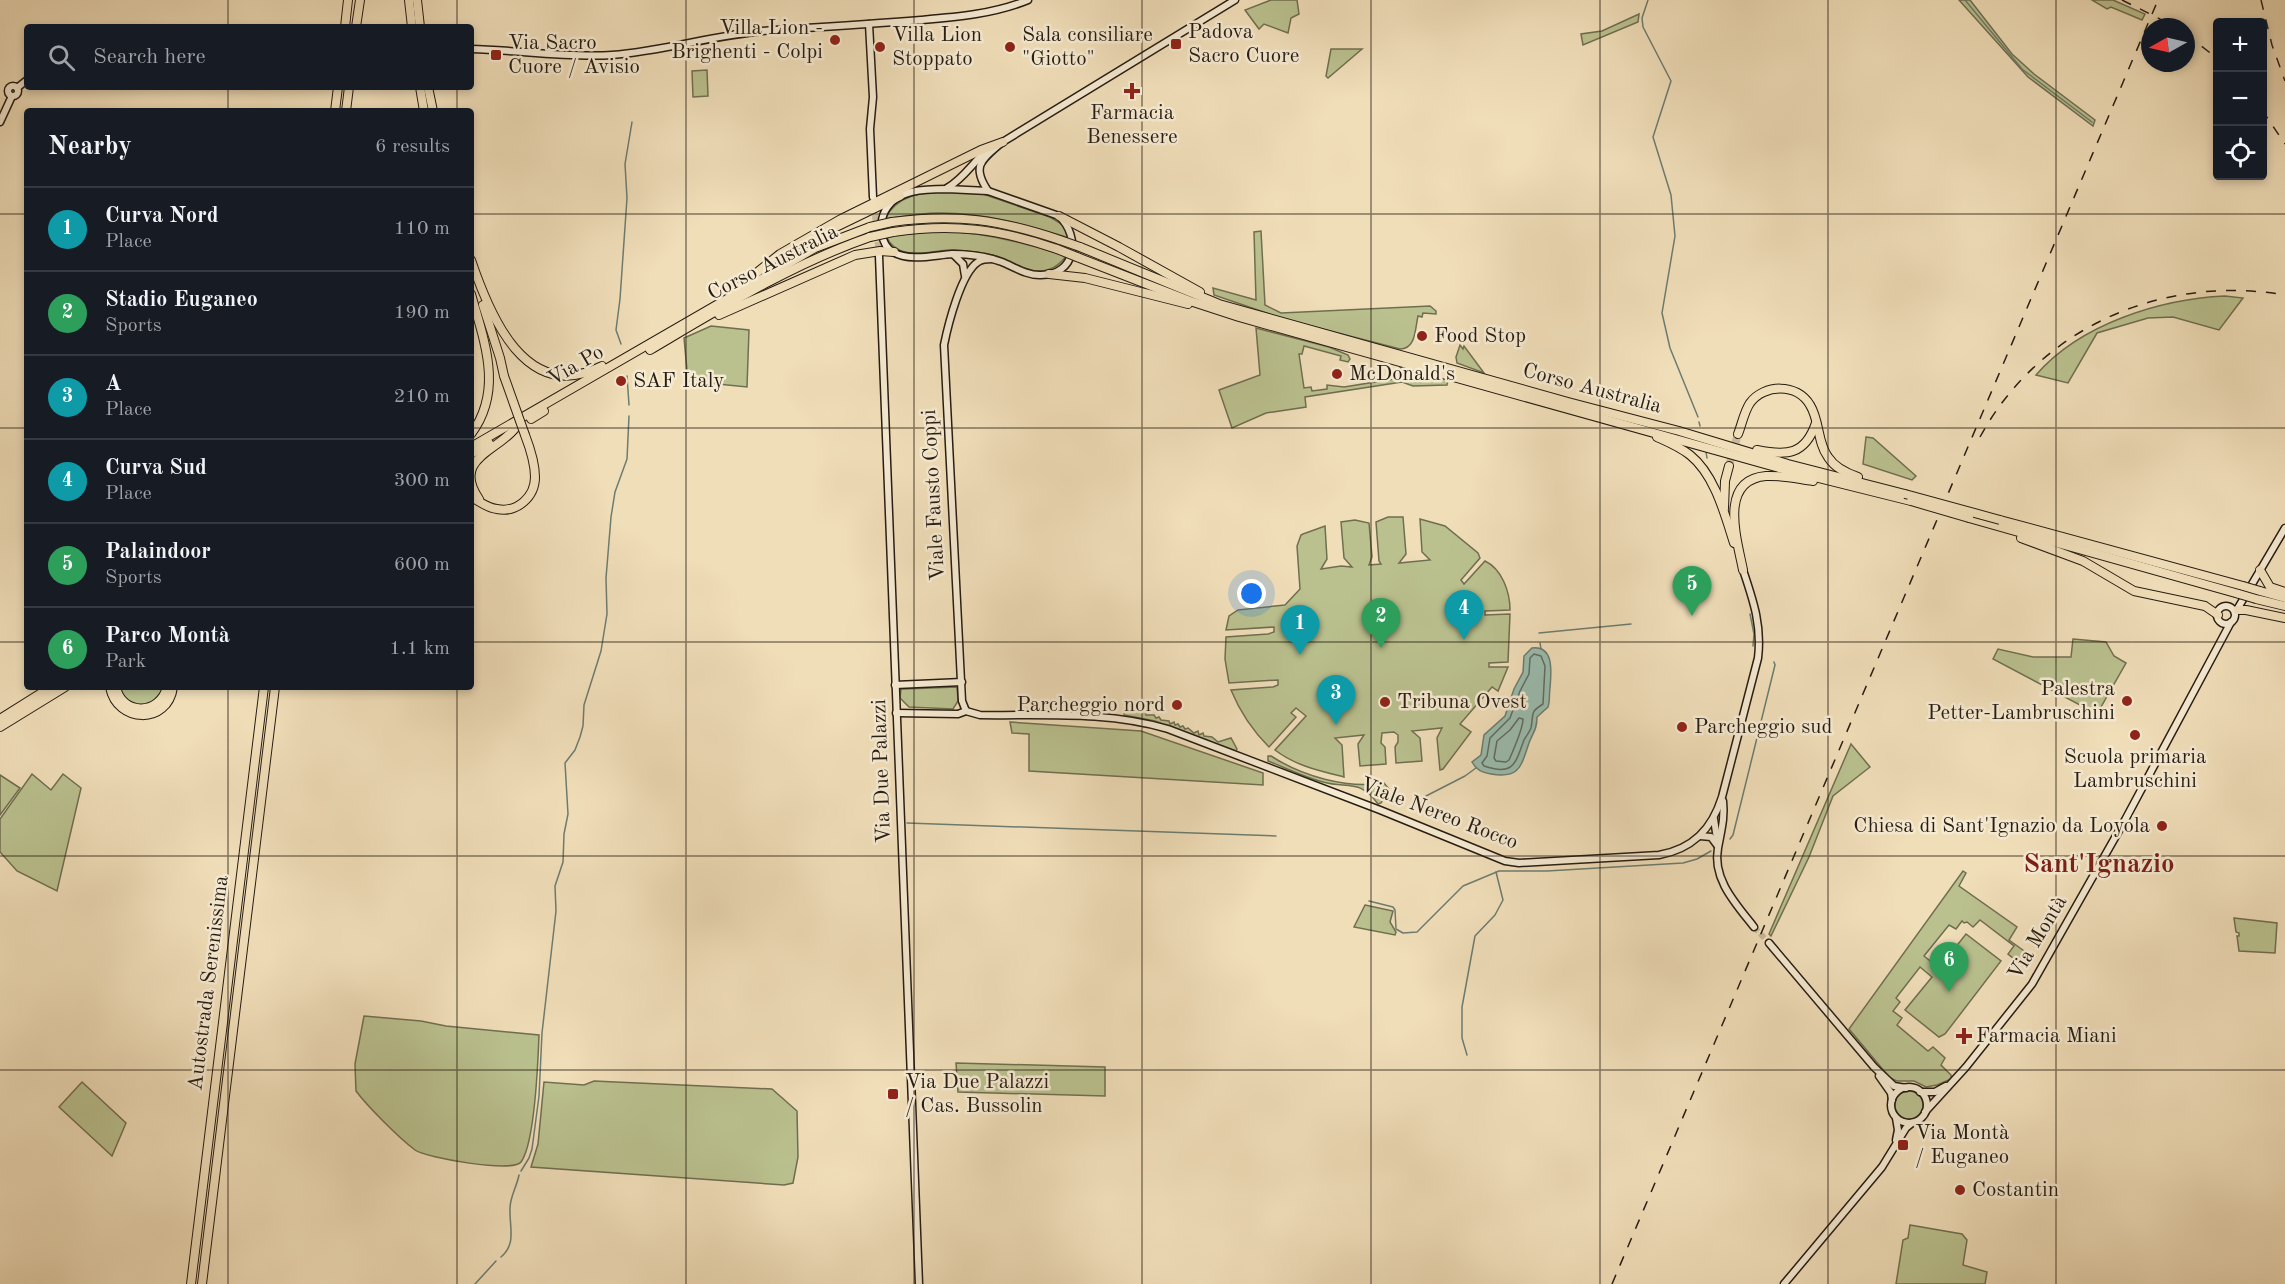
<!DOCTYPE html>
<meta charset="utf-8">
<style>
:root{--surface:#171b24;--page:#20242c;--text:#f1f3f6;--muted:#9ea1a6;--line:#363941;--accent:#ea580c}
body{margin:0;font-family:"Old Standard TT",serif;background:var(--page);color:var(--text)}
.controls{position:absolute;right:18px;top:18px;display:grid;overflow:hidden;border-radius:6px;box-shadow:0 3px 9px #0003}
.controls button{width:54px;height:54px;display:grid;place-items:center;padding:0;border:0;border-bottom:2px solid var(--line);background:var(--surface);color:var(--text);font:30px sans-serif}
.compass{position:absolute;left:2141px;top:18px;width:54px;height:54px;border-radius:50%;background:var(--surface);box-shadow:0 3px 9px #0003;rotate:262deg}
.you{position:absolute;left:1252px;top:594px;width:21px;height:21px;margin:-15px;border:4px solid #fff;border-radius:50%;background:#1a73e8;box-shadow:0 0 0 9px #1a73e833}
.badge{display:grid;place-items:center;width:39px;height:39px;border-radius:50%;background:var(--accent);color:#fff;font-size:20px;font-weight:700}
.pin{position:absolute;translate:-50% -50px;filter:drop-shadow(0 2px 3px #0008)}
.pin::after{content:'';position:absolute;top:32px;width:21px;height:18px;background:inherit;clip-path:polygon(0 0,100% 0,50% 100%)}
.list{margin:0;padding:0;list-style:none}
h2{display:flex;justify-content:space-between;align-items:center;height:78px;margin:0;padding:0 24px;font-size:26px}
h2 small{font-size:20px;font-weight:400;color:var(--muted)}
.list li{display:grid;grid-template-columns:39px 1fr auto;gap:18px;align-items:center;box-sizing:border-box;height:84px;padding:0 24px;border-top:2px solid var(--line)}
.list b{display:block;font-size:22px;white-space:nowrap}
.list p{margin:0;font-size:20px;white-space:nowrap;color:var(--muted)}
.list em{font-size:20px;font-style:normal;color:var(--muted)}
.icon{flex:none;width:33px;height:33px;fill:none;stroke:currentColor;stroke-width:2;stroke-linecap:round;stroke-linejoin:round}
.map{position:relative;flex:none;width:2285px;height:1284px;overflow:hidden}
.search{position:absolute;background:var(--surface);box-shadow:0 3px 9px #0003;left:24px;top:24px;width:450px;height:66px;display:flex;align-items:center;gap:15px;box-sizing:border-box;padding:0 21px;border-radius:6px;color:var(--muted);font-size:22px}
.panel{position:absolute;background:var(--surface);box-shadow:0 3px 9px #0003;left:24px;top:108px;width:450px;height:582px;border-radius:6px}
.map>svg:first-child{display:block}
.green{fill:#bac18f;stroke:#706e50;stroke-width:1.5}
.water{fill:#9abcaf;stroke:#6c7c70;stroke-width:1.5}
.lines{fill:none;stroke-linecap:round;stroke-linejoin:round}
.shore{stroke:#606c60;stroke-width:1.5}
.stream{stroke:#6c7c70;stroke-width:1.5}
.secondary-tunnel{stroke:#c8b798;stroke-width:6;stroke-dasharray:6 3;stroke-linecap:butt}
.highway-tunnel{stroke:#c8b798;stroke-width:8;stroke-dasharray:8 4;stroke-linecap:butt}
.secondary-casing{stroke:#271c12;stroke-width:9}
.highway-casing{stroke:#271c12;stroke-width:10}
.secondary{stroke:#f5ead2;stroke-width:6}
.highway{stroke:#f0deb9;stroke-width:8}
.rail{stroke:#271c12;stroke-width:1.5;stroke-dasharray:10 10;stroke-linecap:butt}
.highway-bridge-casing{stroke:#271c12;stroke-width:10;stroke-linecap:butt}
.highway-bridge{stroke:#f0deb9;stroke-width:8}
.grid{fill:none;stroke:#271c12;stroke-width:1.5;stroke-opacity:0.55}
.poi-dot{fill:#8f2418;stroke:#f5ead2;stroke-width:2}
.labels{text-anchor:middle;dominant-baseline:central;stroke-width:5;stroke-linejoin:round;paint-order:stroke}
.poi-label{font-size:21px;fill:#271c12;stroke:#f5ead2;text-anchor:start}
.street-label{font-size:21px;fill:#271c12;stroke:#f5ead2}
.district-label{font-size:27px;font-weight:bold;fill:#7a1f14;stroke:#f5ead2}
</style>
<div class="map">
<svg width="2285" height="1284" viewBox="0 0 2285 1284">
<rect width="100%" height="100%" fill="#f0deb9"/>
<filter id="stains"><feTurbulence type="fractalNoise" baseFrequency=".00333" numOctaves="4"/><feColorMatrix values="0 0 0 0 .2 0 0 0 0 .09 0 0 0 0 .02 0 0 0 .5 -.17"/></filter>
<radialGradient id="worn" r=".72"><stop offset=".6" stop-color="#630" stop-opacity="0"/><stop offset="1" stop-color="#630" stop-opacity=".3"/></radialGradient>
<g class="green">
<path d="M1271,0H1297L1299,14L1291,18L1288,33L1264,24L1259,29L1245,10Z"/>
<path d="M1959,0H1970L2012,54L2034,74L2095,120L2093,126L2028,77Z"/>
<path d="M2092,0H2113L2145,14L2142,20L2111,7L2107,9Z"/>
<path d="M1639,14L1638,22L1583,45L1581,34L1602,31Z"/>
<path d="M1331,49H1362L1328,78L1326,76Z"/>
<path d="M707,70L708,96L693,97L692,71Z"/>
<path d="M947,191L980,193L1050,217L1063,225L1069,238C1025,224 983,212 936,213C919,213 902,217 885,219C897,195 922,192 947,191Z"/>
<path d="M939,231C983,232 1024,242 1066,256C1059,266 1051,271 1039,271C1025,271 1012,262 999,257C985,252 968,251 953,250C931,250 898,263 886,236Z"/>
<path d="M1261,231L1265,305L1281,313L1430,306L1436,311V314L1423,313L1422,317L1418,316C1415,329 1416,349 1400,349L1284,319L1214,295L1213,288L1256,300L1254,232Z"/>
<path d="M2225,296L2243,298L2219,330L2173,317L2148,318L2097,333L2068,383L2036,375C2080,324 2160,299 2225,296Z"/>
<path d="M711,326L749,330L747,387L688,381L684,338Z"/>
<path d="M1256,328L1329,347L1348,355L1350,359L1348,362L1340,360L1341,356L1304,346L1302,354H1299L1304,388L1311,387L1312,391L1327,389V385L1344,387L1400,378V367L1448,380L1447,385L1413,386L1402,382L1305,397L1306,407L1266,413L1232,428L1219,390L1260,375Z"/>
<path d="M1460,345L1463,349L1464,346L1484,373L1457,363L1456,357Z"/>
<path d="M1866,437L1873,438L1916,476L1912,480L1863,464Z"/>
<path d="M1388,517H1403L1406,554L1399,563L1430,560L1422,552L1420,519L1445,526L1478,553L1480,558L1461,580L1464,584L1485,561C1502,569 1510,592 1510,610L1485,611V615L1510,614L1508,662L1489,663V667H1508L1498,691L1492,687L1460,724L1471,732L1443,769L1440,770L1437,738L1442,728L1412,731L1420,738L1422,761L1396,763L1395,747L1398,742V735L1394,732L1382,733L1381,743L1385,747L1386,764L1360,766L1358,744L1364,735L1335,738L1342,745L1344,777C1320,771 1296,766 1275,750L1306,716L1296,708L1291,713L1296,717L1269,747C1252,730 1240,712 1231,690L1273,687L1278,685V680L1229,683L1225,659L1226,637L1268,634L1274,632V627L1226,630L1229,616L1238,610L1285,605L1300,589L1297,546L1301,535L1303,534L1325,526L1327,559L1321,569L1341,566L1352,567L1344,558L1341,522L1355,520L1369,523L1372,557L1369,565L1381,564L1379,561L1376,522Z"/>
<path d="M2073,639L2106,642L2114,656L2126,663L2097,714L1993,659L1998,649L2033,657H2071Z"/>
<path d="M118,687H164L160,698L144,707L128,703Z"/>
<path d="M957,687L958,701L953,709L909,707L900,698L901,689H904Z"/>
<path d="M1134,707L1136,711H1145L1146,715H1154L1156,718L1159,717L1161,720L1169,721L1170,724L1174,722L1175,725L1178,724L1180,727L1183,726L1185,729L1188,728L1194,733L1198,731L1199,735L1203,733L1204,736L1212,737L1218,742L1231,738L1237,749L1236,751L1155,721L1124,715V712Z"/>
<path d="M1010,722L1141,731L1263,773V785L1029,771V734L1012,733Z"/>
<path d="M1851,744L1870,767L1833,796L1809,857L1771,936L1769,934Z"/>
<path d="M1268,756H1271C1302,776 1346,789 1384,783L1389,789L1381,803L1378,804C1359,778 1347,789 1323,782C1304,777 1286,768 1268,761Z"/>
<path d="M32,774L51,790L63,774L81,788L57,891L17,871L0,852V819Z"/>
<path d="M0,775L20,788L0,815Z"/>
<path d="M1963,871L1966,873L1959,886L2017,927L2009,940L2027,953L2018,962L2008,954L2014,946L1980,920L1973,927L1967,922L1964,923L1962,921L1956,929L1949,925L1924,956L1939,968L1966,934L2001,961L1945,1034L1939,1037L1905,1010L1932,977L1920,967L1896,998L1900,1002L1893,1011L1902,1018L1897,1025L1928,1051L1933,1047L1945,1058L1941,1065L1951,1075V1079L1937,1085L1926,1087L1914,1081H1897L1890,1078L1849,1029Z"/>
<path d="M1365,905L1393,911L1390,922L1396,932L1395,935L1354,927Z"/>
<path d="M2234,918L2277,923L2275,953L2239,951L2237,936H2239V933L2236,932Z"/>
<path d="M364,1016L421,1021L446,1026L539,1035C538,1062 535,1143 521,1162C513,1173 426,1158 415,1150C399,1138 368,1107 356,1091L355,1064Z"/>
<path d="M956,1063L1105,1067V1096L958,1092Z"/>
<path d="M594,1081L772,1089L797,1111L798,1157L793,1183L784,1185L531,1167L538,1144L544,1082L584,1085Z"/>
<path d="M82,1082L126,1123L112,1156L59,1107Z"/>
<circle cx="1909" cy="1105" r="14"/>
<path d="M1910,1225L1962,1234L1967,1240L1963,1265L1987,1272L1985,1284H1896L1903,1240L1908,1238Z"/>
</g>
<path class="water" d="M1532,648C1555,645 1551,674 1550,688C1549,695 1550,701 1548,707L1537,717C1537,730 1533,732 1529,743C1521,766 1520,779 1491,774C1482,773 1476,770 1472,762L1481,755L1484,735L1505,716L1514,689L1523,672L1524,656Z"/>
<g class="lines">
<g class="shore">
<path d="M1534,654L1541,656L1545,666L1543,704C1529,713 1534,713 1531,728C1529,733 1526,736 1524,740C1515,764 1514,776 1484,766L1482,763L1487,756L1490,738L1510,718L1520,691L1529,674L1530,658Z"/>
<path d="M1519,718L1523,719C1523,727 1513,751 1509,760L1506,762L1496,761L1494,758L1497,741L1510,730Z"/>
</g>
<g class="stream">
<path d="M1648,0L1642,18L1643,27L1671,81L1653,137L1671,195L1675,236L1662,313L1670,348L1698,417"/>
<path d="M1965,0L2022,69L2092,122"/>
<path d="M621,344L616,330L620,299L627,198L625,164L632,122"/>
<path d="M627,376L629,405"/>
<path d="M1699,422L1700,426"/>
<path d="M1706,452L1707,458"/>
<path d="M1750,614L1754,634L1753,646"/>
<path d="M1539,633L1631,624"/>
<path d="M1540,643L1541,649"/>
<path d="M1432,813L1425,810L1422,805L1426,796L1465,776L1476,768"/>
<path d="M907,823L1276,836"/>
<path d="M1730,839L1733,835L1775,665L1774,662"/>
<path d="M1369,901L1393,907L1395,910L1396,929L1403,933L1417,932L1463,886L1499,871H1547L1683,863L1697,859L1711,851"/>
<path d="M1467,1055L1462,1038V1007L1475,936L1495,915L1503,900L1496,872"/>
<path d="M521,1171L529,1158L532,1149L539,1096L542,1033L556,911L555,886L563,862L564,834L568,814L565,763L575,750L580,737L583,726L584,705L601,651L607,614L606,578L611,517L615,492L627,459L629,416"/>
<path d="M501,1257C517,1244 509,1226 510,1208C510,1197 517,1186 519,1175"/>
<path d="M475,1284L496,1261"/>
</g>
<g class="secondary-tunnel">
<path d="M874,206L879,255"/>
<path d="M1754,927L1769,943"/>
</g>
<path class="highway-tunnel" d="M1729,466L1738,434"/>
<g class="secondary-casing">
<g id="secondary">
<path d="M869,24L873,97L870,129L873,197"/>
<path d="M471,49C518,50 565,58 612,55C667,51 720,33 775,30C823,27 872,24 921,20C957,17 994,14 1028,0"/>
<circle cx="13" cy="91" r="5"/>
<path d="M17,88L27,80"/>
<path d="M0,122L12,96"/>
<path d="M1001,143L1235,0"/>
<path d="M947,188C965,178 973,161 989,149"/>
<path d="M947,189L988,191L1059,216C1081,237 1076,275 1041,275C1028,276 1014,267 1002,262C986,256 969,254 952,254C935,255 910,262 893,252C880,245 879,223 885,211C896,189 926,189 947,189Z"/>
<path d="M988,191C972,167 980,161 1000,144"/>
<path d="M954,255L963,264L965,276"/>
<path d="M879,256L919,1284"/>
<circle cx="2226" cy="615" r="9"/>
<path d="M2235,613L2285,528"/>
<path d="M895,685L962,682"/>
<path d="M966,711L962,701L944,345C948,325 961,273 978,262C982,259 987,259 992,259"/>
<path d="M896,713L958,714L966,711L980,715C1042,716 1108,711 1168,729L1380,810L1505,861L1519,863L1659,855C1693,849 1712,829 1722,797L1758,658C1762,625 1753,600 1743,570"/>
<path d="M1723,801C1725,818 1721,831 1718,848C1712,879 1736,904 1754,927"/>
<path d="M1714,819L1717,839"/>
<path d="M1700,836L1711,837L1717,845"/>
<path d="M1769,943L1874,1067L1894,1086L1906,1088"/>
<path d="M1879,1076L1891,1093L1892,1100"/>
<circle cx="1909" cy="1105" r="18"/>
<path d="M1920,1092H1935L1946,1086"/>
<path d="M1925,1112L1966,1067L2032,984L2125,820L2231,622"/>
<path d="M1896,1118L1898,1130L1896,1140"/>
<path d="M1784,1284L1882,1167L1906,1128L1912,1123"/>
</g>
</g>
<g class="highway-casing">
<g id="highway">
<path d="M409,0L412,27"/>
<path d="M417,0L420,27"/>
<path d="M345,27L348,0"/>
<path d="M356,27L360,0"/>
<path d="M420,87L424,111"/>
<path d="M428,87L433,111"/>
<path d="M335,111L338,87"/>
<path d="M346,111L349,87"/>
<path d="M1059,216L1119,247L1200,292"/>
<path d="M892,222C956,213 1000,220 1060,240"/>
<path d="M834,228L900,196"/>
<path d="M893,232C953,223 999,229 1057,249"/>
<path d="M1080,247L1219,304L1568,402L1679,431L1788,464L1905,494"/>
<path d="M1077,257L1190,301L1239,317L1779,468L1911,501"/>
<path d="M471,260C490,316 526,405 602,366"/>
<path d="M1049,274L1085,278L1188,304"/>
<path d="M740,286L780,254L841,219L981,150L1003,142"/>
<path d="M471,294C484,341 504,390 471,434"/>
<path d="M483,305L500,358L504,376"/>
<path d="M719,315L855,255L880,251L894,252"/>
<path d="M650,350C721,308 792,264 870,237"/>
<path d="M531,419L544,411"/>
<path d="M1738,434C1742,424 1744,412 1750,403C1764,384 1797,383 1810,405C1820,421 1817,442 1828,457C1835,468 1846,473 1858,477"/>
<path d="M1657,437C1668,442 1680,447 1690,455C1715,475 1725,515 1734,543"/>
<path d="M471,447L815,248L870,227"/>
<path d="M1757,450C1787,456 1805,455 1816,423"/>
<path d="M471,454L489,443"/>
<path d="M471,497C479,501 487,508 497,509C517,513 535,497 535,477C535,462 530,448 525,435"/>
<path d="M479,499C451,458 499,451 516,427"/>
<path d="M1724,508L1725,481L1729,466"/>
<path d="M1969,518L2239,594"/>
<path d="M2000,520L2243,586"/>
<path d="M2021,538L2083,561L2134,591L2205,606L2218,615"/>
<path d="M1743,570C1737,539 1718,480 1766,476C1782,475 1798,479 1813,481"/>
<path d="M2260,570L2270,587L2285,592"/>
<path d="M2260,591L2285,598"/>
<path d="M2256,599L2285,606"/>
<path d="M2238,610H2246L2285,618"/>
<path d="M110,687C117,724 168,725 173,687"/>
<path d="M116,687C122,716 160,715 167,687"/>
<path d="M0,719L51,687"/>
<path d="M0,727L65,687"/>
<path d="M191,1284L264,687"/>
<path d="M202,1284L275,687"/>
</g>
</g>
<use href="#secondary" class="secondary"/>
<use href="#highway" class="highway"/>
<g class="rail">
<path d="M2122,0L2176,27"/>
<path d="M2261,0L2272,45L2285,81"/>
<path d="M2186,34L2218,59"/>
<path d="M2262,110L2285,144"/>
<path d="M1980,437C2040,327 2163,274 2285,295"/>
<path d="M1612,1284L2158,0"/>
</g>
<g class="highway-bridge-casing">
<g id="highway-bridge">
<path d="M870,227L892,222"/>
<path d="M870,237L893,232"/>
<path d="M1060,240L1080,247"/>
<path d="M1057,249L1077,257"/>
<path d="M504,376L525,435"/>
<path d="M1905,494L2000,520"/>
<path d="M1911,501L1969,518"/>
<path d="M2243,586L2260,591"/>
<path d="M2239,594L2256,599"/>
</g>
</g>
<use href="#highway-bridge" class="highway-bridge"/>
</g>
<path class="grid" d="M228,0V27M457,0V27M686,0V1284M914,0V1284M1142,0V1284M1371,0V1284M1600,0V1284M1828,0V1284M2056,0V1284M228,87V111M457,87V111M0,214H27M471,214H2285M0,428H27M471,428H2285M0,642H27M471,642H2285M228,687V1284M457,687V1284M0,856H2285M0,1070H2285"/>
<g class="poi-dot">
<circle cx="835" cy="40" r="6"/>
<rect x="1170" y="38" width="12" height="12" rx="3"/>
<circle cx="880" cy="47" r="6"/>
<circle cx="1010" cy="47" r="6"/>
<rect x="490" y="49" width="12" height="12" rx="3"/>
<path d="M1129 82h6v6h6v6h-6v6h-6v-6h-6v-6h6z"/>
<circle cx="1422" cy="336" r="6"/>
<circle cx="1337" cy="374" r="6"/>
<circle cx="621" cy="381" r="6"/>
<circle cx="2127" cy="701" r="6"/>
<circle cx="1385" cy="702" r="6"/>
<circle cx="1177" cy="705" r="6"/>
<circle cx="1682" cy="727" r="6"/>
<circle cx="2135" cy="735" r="6"/>
<circle cx="2162" cy="826" r="6"/>
<path d="M1961 1027h6v6h6v6h-6v6h-6v-6h-6v-6h6z"/>
<rect x="887" y="1088" width="12" height="12" rx="3"/>
<rect x="1897" y="1139" width="12" height="12" rx="3"/>
<circle cx="1960" cy="1190" r="6"/>
</g>
<g class="labels">
<g class="poi-label">
<text x="823" y="28" text-anchor="end">Villa Lion -<tspan x="823" dy="24">Brighenti - Colpi</tspan></text>
<text x="1188" y="32">Padova<tspan x="1188" dy="24">Sacro Cuore</tspan></text>
<text x="892" y="35">Villa Lion<tspan x="892" dy="24">Stoppato</tspan></text>
<text x="1022" y="35">Sala consiliare<tspan x="1022" dy="24">"Giotto"</tspan></text>
<text x="508" y="43">Via Sacro<tspan x="508" dy="24">Cuore / Avisio</tspan></text>
<text x="1132" y="113" text-anchor="middle">Farmacia<tspan x="1132" dy="24">Benessere</tspan></text>
<text x="1434" y="336">Food Stop</text>
<text x="1349" y="374">McDonald's</text>
<text x="633" y="381">SAF Italy</text>
<text x="2115" y="689" text-anchor="end">Palestra<tspan x="2115" dy="24">Petter-Lambruschini</tspan></text>
<text x="1397" y="702">Tribuna Ovest</text>
<text x="1165" y="705" text-anchor="end">Parcheggio nord</text>
<text x="1694" y="727">Parcheggio sud</text>
<text x="2135" y="757" text-anchor="middle">Scuola primaria<tspan x="2135" dy="24">Lambruschini</tspan></text>
<text x="2150" y="826" text-anchor="end">Chiesa di Sant'Ignazio da Loyola</text>
<text x="1976" y="1036">Farmacia Miani</text>
<text x="905" y="1082">Via Due Palazzi<tspan x="905" dy="24">/ Cas. Bussolin</tspan></text>
<text x="1915" y="1133">Via Montà<tspan x="1915" dy="24">/ Euganeo</tspan></text>
<text x="1972" y="1190">Costantin</text>
</g>
<g class="street-label">
<text transform="translate(773 263) rotate(-27)">Corso Australia</text>
<text transform="translate(576 366) rotate(-30)">Via Po</text>
<text transform="translate(1592 389) rotate(15)">Corso Australia</text>
<text transform="translate(934 495) rotate(-93)">Viale Fausto Coppi</text>
<text transform="translate(882 771) rotate(-92)">Via Due Palazzi</text>
<text transform="translate(1439 814) rotate(21)">Viale Nereo Rocco</text>
<text transform="translate(2038 938) rotate(-59)">Via Montà</text>
<text transform="translate(209 983) rotate(-83)">Autostrada Serenissima</text>
</g>
<g class="district-label">
<text x="2099" y="864">Sant'Ignazio</text>
</g>
</g>
<rect width="100%" height="100%" filter="url(#stains)"/>
<rect width="100%" height="100%" fill="url(#worn)"/>
</svg>
<div class="controls">
<button>+</button>
<button>−</button>
<button><svg class="icon" aria-label="locate" viewBox="0 0 24 24"><circle cx="12" cy="12" r="6"/><path d="M12 2v4M12 18v4M2 12h4M18 12h4"/></svg></button>
</div>
<svg class="compass" viewBox="-18 -18 36 36"><path d="M0-13l5 13h-10z" fill="#e53935"/><path d="M0 13l5-13h-10z" fill="#9ea1a6"/></svg>
<div class="you"></div>
<div class="pin badge" style="left:1300px;top:655px;background:#0f9aa8">1</div>
<div class="pin badge" style="left:1381px;top:648px;background:#2e9e5b">2</div>
<div class="pin badge" style="left:1336px;top:725px;background:#0f9aa8">3</div>
<div class="pin badge" style="left:1464px;top:640px;background:#0f9aa8">4</div>
<div class="pin badge" style="left:1692px;top:616px;background:#2e9e5b">5</div>
<div class="pin badge" style="left:1949px;top:992px;background:#2e9e5b">6</div>
<div class="search"><svg class="icon" aria-label="search" viewBox="0 0 24 24"><circle cx="10" cy="10" r="6"/><path d="M15 15l6 6"/></svg>Search here</div>
<section class="panel">
<h2>Nearby<small>6 results</small></h2>
<ul class="list">
<li><span class="badge" style="background:#0f9aa8">1</span><div><b>Curva Nord</b><p>Place</p></div><em>110 m</em></li>
<li><span class="badge" style="background:#2e9e5b">2</span><div><b>Stadio Euganeo</b><p>Sports</p></div><em>190 m</em></li>
<li><span class="badge" style="background:#0f9aa8">3</span><div><b>A</b><p>Place</p></div><em>210 m</em></li>
<li><span class="badge" style="background:#0f9aa8">4</span><div><b>Curva Sud</b><p>Place</p></div><em>300 m</em></li>
<li><span class="badge" style="background:#2e9e5b">5</span><div><b>Palaindoor</b><p>Sports</p></div><em>600 m</em></li>
<li><span class="badge" style="background:#2e9e5b">6</span><div><b>Parco Montà</b><p>Park</p></div><em>1.1 km</em></li>
</ul>
</section>
</div>
